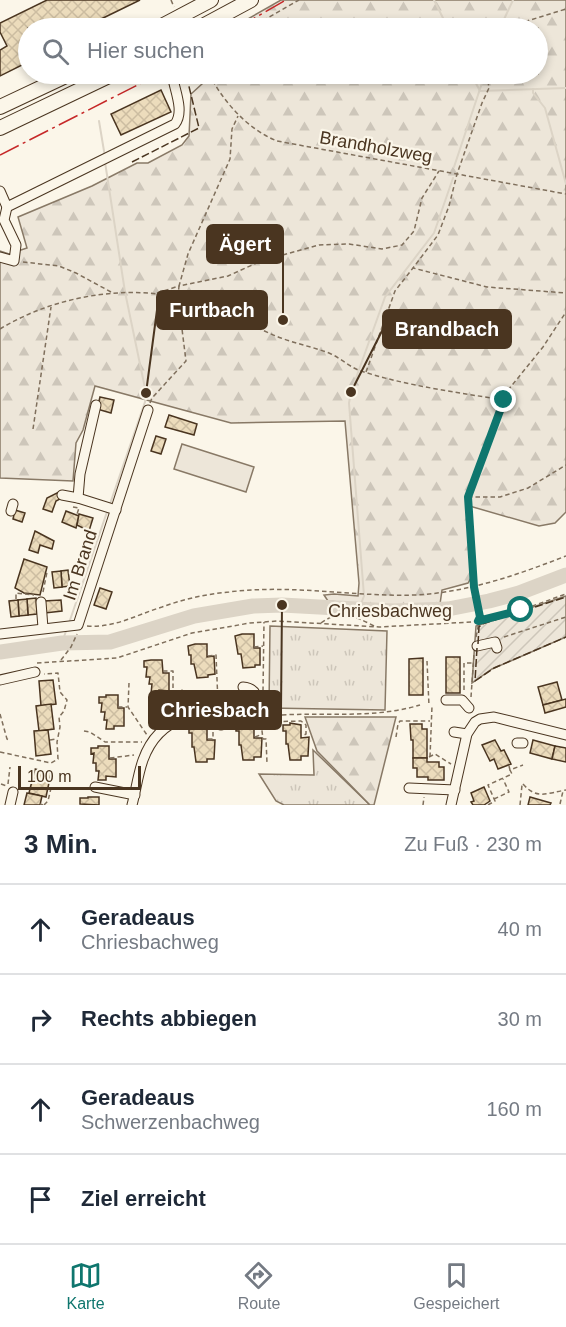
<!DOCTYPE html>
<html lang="de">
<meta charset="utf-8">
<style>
:root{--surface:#fff;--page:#f2f2f3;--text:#1f2937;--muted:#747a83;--line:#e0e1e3;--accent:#0f766e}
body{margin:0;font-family:Arial,sans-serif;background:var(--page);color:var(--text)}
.scale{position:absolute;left:18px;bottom:15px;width:123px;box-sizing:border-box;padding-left:6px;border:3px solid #4a3520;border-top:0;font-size:16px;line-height:21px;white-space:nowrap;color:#4a3520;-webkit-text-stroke:4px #fbf6e9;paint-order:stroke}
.stop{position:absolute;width:18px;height:18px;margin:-14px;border:4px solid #0f766e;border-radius:50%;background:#fff}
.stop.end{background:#0f766e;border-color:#fff;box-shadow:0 2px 6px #0008}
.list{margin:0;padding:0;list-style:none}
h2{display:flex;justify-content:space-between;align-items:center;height:78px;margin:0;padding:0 24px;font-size:26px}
h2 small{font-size:20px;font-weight:400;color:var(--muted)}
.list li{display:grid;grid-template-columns:39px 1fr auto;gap:18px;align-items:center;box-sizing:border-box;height:90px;padding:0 24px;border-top:2px solid var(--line)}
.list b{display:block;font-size:22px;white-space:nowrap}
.list p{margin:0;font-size:20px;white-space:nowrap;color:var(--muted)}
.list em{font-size:20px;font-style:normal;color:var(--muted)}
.icon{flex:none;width:33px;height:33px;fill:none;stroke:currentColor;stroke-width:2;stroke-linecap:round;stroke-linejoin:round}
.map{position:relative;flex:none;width:566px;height:805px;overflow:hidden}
.search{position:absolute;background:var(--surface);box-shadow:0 3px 9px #0003;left:18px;right:18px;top:18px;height:66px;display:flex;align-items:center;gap:15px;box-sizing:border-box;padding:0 21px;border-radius:33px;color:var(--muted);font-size:22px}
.sheet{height:438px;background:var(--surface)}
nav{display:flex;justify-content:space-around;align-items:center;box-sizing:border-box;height:84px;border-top:2px solid var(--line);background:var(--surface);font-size:16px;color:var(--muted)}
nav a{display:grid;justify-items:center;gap:3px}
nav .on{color:var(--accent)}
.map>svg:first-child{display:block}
.grass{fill:url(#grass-tufts);stroke:#887966;stroke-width:1.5}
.forest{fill:url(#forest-firs);stroke:#887966;stroke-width:1.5}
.garden{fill:url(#garden-furrows);stroke:#887966;stroke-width:1.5}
.pitch{fill:#ede6d9;stroke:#887966;stroke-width:1.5}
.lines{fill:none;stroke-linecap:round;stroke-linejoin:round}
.stream{stroke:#dcd4c6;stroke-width:2}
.river{stroke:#dcd4c6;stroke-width:15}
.building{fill:url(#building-cross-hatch);stroke:#4a3520;stroke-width:1.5}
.minor-casing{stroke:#4a3520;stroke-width:11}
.highway-casing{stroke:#4a3520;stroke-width:16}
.path{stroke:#7f6f5c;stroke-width:1.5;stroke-dasharray:4.5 3;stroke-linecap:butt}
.minor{stroke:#fbf6e9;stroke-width:9}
.highway{stroke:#fbf6e9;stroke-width:14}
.fence{stroke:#4a3520;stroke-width:1.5;stroke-dasharray:8 3;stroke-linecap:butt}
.power{stroke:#c62828;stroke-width:1.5;stroke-dasharray:21 4.5 3 4.5;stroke-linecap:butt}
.route{stroke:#0f766e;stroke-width:8}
.labels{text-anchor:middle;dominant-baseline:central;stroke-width:4.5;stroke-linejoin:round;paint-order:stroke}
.street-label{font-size:18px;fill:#4a3520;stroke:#fbf6e9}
.leader{fill:none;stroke:#4a3520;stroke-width:2}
.callout-dot{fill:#4a3520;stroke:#fbf6e9;stroke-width:2}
.callout{fill:#4a3520;stroke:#4a3520;stroke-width:2}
.callout-label{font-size:20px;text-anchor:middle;font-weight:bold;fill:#fff}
</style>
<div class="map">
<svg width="566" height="805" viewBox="0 0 566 805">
<defs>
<pattern id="grass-tufts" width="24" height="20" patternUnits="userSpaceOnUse" patternTransform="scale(1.5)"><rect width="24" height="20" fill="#ede6d9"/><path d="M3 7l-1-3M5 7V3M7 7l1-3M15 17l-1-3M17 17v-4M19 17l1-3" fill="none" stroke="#cdc6ba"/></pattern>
<pattern id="forest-firs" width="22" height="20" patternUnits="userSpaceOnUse" patternTransform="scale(1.5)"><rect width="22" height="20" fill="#ede6d9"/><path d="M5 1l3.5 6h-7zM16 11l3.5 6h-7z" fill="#cdc6ba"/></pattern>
<pattern id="garden-furrows" width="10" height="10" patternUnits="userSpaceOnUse" patternTransform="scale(1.5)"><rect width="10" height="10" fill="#ede6d9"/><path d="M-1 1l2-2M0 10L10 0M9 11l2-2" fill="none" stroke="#cdc6ba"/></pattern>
<pattern id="building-cross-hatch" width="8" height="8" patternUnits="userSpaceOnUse" patternTransform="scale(1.5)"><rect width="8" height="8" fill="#ecdcbc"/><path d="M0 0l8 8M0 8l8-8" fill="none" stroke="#ccbda1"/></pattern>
</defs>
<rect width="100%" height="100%" fill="#fbf6e9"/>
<g class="grass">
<path d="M270,626L387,631L385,710L269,708Z"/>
<path d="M313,750L370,805H284L276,801L259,774L314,775Z"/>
</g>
<g class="forest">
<path d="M281,0H566V512L555,523L539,526L466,505L472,576L468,583L442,590L440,604L384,606L328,601L324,595L334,594L358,596L359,583L345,421L231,423L95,386L83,430L76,443L73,481L0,478V251L9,254L27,248L18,217L92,186L137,163H148L182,145L189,136L191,94L213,74H538V28H232Z"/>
<path d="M305,717H396L374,805H370L317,751Z"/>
</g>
<path class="garden" d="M566,596V637L492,669L472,683L476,626Z"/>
<path class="pitch" d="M182,444L254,467L246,492L174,469Z"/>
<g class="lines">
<g class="stream">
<path d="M434,0L448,28"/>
<path d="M500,28L513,0"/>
<path d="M471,74L480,91L566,88"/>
<path d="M533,89V93L545,108L566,184"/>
<path d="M99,121L105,157"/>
<path d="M105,162L125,292L146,393V399L110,504"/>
<path d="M454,167L485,74"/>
<path d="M359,609L364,596L349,403L351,392L385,297L434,233L453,178"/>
<path d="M69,623L108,509"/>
<path d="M62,643L67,628"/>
</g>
<path class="river" d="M0,652L62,643L110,642L194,616L253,606L282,605L393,611L448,609L489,601L519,593L566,575"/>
</g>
<g class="building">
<path d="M47,0H140L97,21L99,28H28V62L0,76V50L7,46L0,32V23Z"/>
<path d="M161,90L171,112L121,135L111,114Z"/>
<path d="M100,397L114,400L111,413L97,409Z"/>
<path d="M169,415L197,424L194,435L165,427Z"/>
<path d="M156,436L166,439L161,454L151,451Z"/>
<path d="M59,492L62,498L56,501L52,512L43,509L47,498Z"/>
<path d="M15,510L25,513L22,522L13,519Z"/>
<path d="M66,511L79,516L76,528L62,522Z"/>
<path d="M79,514L93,518L89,531L77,525Z"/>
<path d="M35,531L54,541L52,549L40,545L38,553L29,550Z"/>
<path d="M24,559L47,567L40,595L24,593L15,588Z"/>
<path d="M68,570L70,586L62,587L61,571Z"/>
<path d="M61,571L62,587L54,588L52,572Z"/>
<path d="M100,588L112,592L106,609L94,605Z"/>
<path d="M36,598L37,614L28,615L27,599Z"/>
<path d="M27,599L28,615L19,616L18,600Z"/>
<path d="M18,600L19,616L11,617L9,601Z"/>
<path d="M61,600L62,611L45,613L44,601Z"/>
<path d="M242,634H254V648H260V665H255V667L243,668L241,654H238L235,636Z"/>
<path d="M195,644H207V657L214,656L215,674L208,675V677L197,678L194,664H191V655H189L188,646Z"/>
<rect x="446" y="657" width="14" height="36"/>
<path d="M423,658V695H409V659Z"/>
<path d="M151,660H162L163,673H169V691L159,690V694H151L152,684H149L150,677H146L147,667H144V661Z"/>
<path d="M53,680L56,704L41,706L39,681Z"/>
<path d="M557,682L562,700L543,705L538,687Z"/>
<path d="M106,695H118V708H124V726H114V729H106L107,720H104L105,712H101L102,703H99V697H106Z"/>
<path d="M566,699V707L545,713L543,705Z"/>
<path d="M51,704L54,729L39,731L36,706Z"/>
<path d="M290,723L301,725V738L309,737L308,756H301V760H290L288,744H286V731H283V725H290Z"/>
<path d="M243,724L254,726V738H262L261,757H254V760H243L241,745H239V731H236V726L243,725Z"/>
<path d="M410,724H422V729H427V758H413V740H411Z"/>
<path d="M196,726L207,727V740H215L214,759H207V762H196L194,747H192V733H189V727H196Z"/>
<path d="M48,730L51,754L36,756L34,731Z"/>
<path d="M495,740L501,751L504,750L511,764L498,769L494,759L490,761L482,745Z"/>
<path d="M533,740L555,746L552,759L530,753Z"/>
<path d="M98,746H109V759H116V777L106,776V780H98L99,771H96V763H93L94,753L91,754V748H98Z"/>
<path d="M555,746L566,748V762L552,759Z"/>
<path d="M413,758H427V762H439V767H444V780H428V777H417V768H413Z"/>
<path d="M35,769L51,773L46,797L29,793Z"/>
<path d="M484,787L490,801L484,805H473L471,802L474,801L471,793Z"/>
<path d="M27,793L42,796L40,805H24Z"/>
<path d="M88,797H99V805L80,804V798H88Z"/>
<path d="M530,797L551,803L550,805H528Z"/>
</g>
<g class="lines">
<g class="minor-casing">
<g id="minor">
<path d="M0,191L7,207L175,124C185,111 174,89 172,74"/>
<path d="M0,257L14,261L16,245L4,220L7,207"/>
<path d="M62,495L78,498L116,510"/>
<path d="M78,498L80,474L96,405"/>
<path d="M11,511L13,504"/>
<path d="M41,602L43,628"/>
<path d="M0,634L78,625L148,410"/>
<path d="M477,646L495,642L497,648"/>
<path d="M0,680L35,672"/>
<path d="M446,700H462L469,708"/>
<path d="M221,712V725"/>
<path d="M454,732L467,734"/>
<path d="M517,743H523"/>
<path d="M95,787L135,795"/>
<path d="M409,788L455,790"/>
<path d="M10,805L13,792"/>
<path d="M132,805C136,790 138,774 143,760C162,707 211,712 257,711C259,699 257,688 243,687"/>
<path d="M451,805L467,734L475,722L480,719L494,717L566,735"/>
</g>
</g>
<g class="highway-casing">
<g id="highway">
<path d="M158,28L211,0"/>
<path d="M199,28L251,0"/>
<path d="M0,107L70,74"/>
<path d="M0,128L113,74"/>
</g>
</g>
<g class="path">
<path d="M171,0L174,7"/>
<path d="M250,28L299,0"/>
<path d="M512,28L514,25L566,9"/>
<path d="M196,74L213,82L215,74"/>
<path d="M209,74C223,101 247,129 277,141L566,194"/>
<path d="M491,74L488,81L489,88L482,103L457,174L449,206L438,235L413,268L487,287L566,293"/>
<path d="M23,262L59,266L76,273L111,292"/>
<path d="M157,293L179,286L188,254L230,159L232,129L238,116"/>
<path d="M0,329C61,292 143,281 210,306C235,315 257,329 281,338C297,344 313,347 329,353C341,358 349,367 361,371C407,386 456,392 503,400"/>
<path d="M366,372L395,291L413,268"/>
<path d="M150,403L152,398L186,361L178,297L179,286L228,276L261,261L319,245L349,244L382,249L402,245L414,231L422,198L439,171"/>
<path d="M33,429L51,307"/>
<path d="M468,497H500L528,488L566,465"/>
<path d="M73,507L79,508L77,514"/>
<path d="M43,592L47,572"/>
<path d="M16,599V593L34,595"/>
<path d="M321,623C340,609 355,616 374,626"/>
<path d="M87,626C115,628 136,615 162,607C184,599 206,594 229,592C292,584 353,597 416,595C469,592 517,575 566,556"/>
<path d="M476,637L480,617L474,587L468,497L509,389L543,347L566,312"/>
<path d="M504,637L566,617"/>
<path d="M254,647L263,646"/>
<path d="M208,656L216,655L218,703"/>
<path d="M61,660L71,647L77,634"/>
<path d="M427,661L429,706"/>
<path d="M37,663L117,658L192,633L250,623L277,621L379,627L472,622L521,610L566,594"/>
<path d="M163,671H173V712"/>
<path d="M129,683L128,707L147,735"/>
<path d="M464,690V663H473"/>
<path d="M263,691L264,622"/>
<path d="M471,697L474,654"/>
<path d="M118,707H127"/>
<path d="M182,709V689"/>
<path d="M0,714L7,739L9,740"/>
<path d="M267,716C318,711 370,720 420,705"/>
<path d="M261,722L301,721L306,725V734L302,736"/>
<path d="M261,723L263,739H266L267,763"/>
<path d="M84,731L90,732L105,742H142"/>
<path d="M255,737L260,735"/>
<path d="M396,737L398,724L400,721H430"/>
<path d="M208,739H213V727"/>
<path d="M50,740L56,739"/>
<path d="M0,752L51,763L58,759L57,742L60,727L59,717L64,711L67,700L60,692L58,673L44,674"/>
<path d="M429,757L435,754L451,764"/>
<path d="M430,757L432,706"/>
<path d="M110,758L134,755"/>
<path d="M509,766L510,770L523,765"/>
<path d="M1,784L7,786"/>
<path d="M8,784L10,767"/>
<path d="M523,784C537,800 547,793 566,790"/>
<path d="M494,799L509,792L503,779"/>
<path d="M40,804L43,805"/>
<path d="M560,804L563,791"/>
<path d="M44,805L48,801L51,788L49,787"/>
<path d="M423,805L424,797"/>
<path d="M488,805L495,801L488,785L512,774L510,770"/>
<path d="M520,805L522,785"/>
</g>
<use href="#minor" class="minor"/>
<use href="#highway" class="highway"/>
<g class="fence">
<path d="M132,162L199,128L186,74"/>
<path d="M478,644L479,627L482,624L566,597"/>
<path d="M477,648L475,681L494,668L566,637"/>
</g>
<g class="power">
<path d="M237,28L286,0"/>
<path d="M0,155L159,74"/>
</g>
</g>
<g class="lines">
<path class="route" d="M504,400L468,497L474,587L480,617L478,621L521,610"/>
</g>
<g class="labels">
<g class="street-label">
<text transform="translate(376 147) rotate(10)">Brandholzweg</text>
<text transform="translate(80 565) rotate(-72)">Im Brand</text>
<text x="390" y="611">Chriesbachweg</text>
</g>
</g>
<path class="leader" d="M283 320L283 244M146 393L157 310M351 392L383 329M282 605L281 710"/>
<g class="callout-dot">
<circle cx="283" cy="320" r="6"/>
<circle cx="146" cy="393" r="6"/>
<circle cx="351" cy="392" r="6"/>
<circle cx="282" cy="605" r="6"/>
</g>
<g class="callout">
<rect x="207" y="225" width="76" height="38" rx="6"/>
<rect x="157" y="291" width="110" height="38" rx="6"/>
<rect x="383" y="310" width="128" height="38" rx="6"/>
<rect x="149" y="691" width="132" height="38" rx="6"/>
</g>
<g class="callout-label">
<text x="245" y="251">Ägert</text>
<text x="212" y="317">Furtbach</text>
<text x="447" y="336">Brandbach</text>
<text x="215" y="717">Chriesbach</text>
</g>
</svg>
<div class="scale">100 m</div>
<div class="stop" style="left:521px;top:610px"></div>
<div class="stop end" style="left:504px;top:400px"></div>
<div class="search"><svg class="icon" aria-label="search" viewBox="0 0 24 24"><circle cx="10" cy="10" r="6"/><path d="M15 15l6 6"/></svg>Hier suchen</div>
</div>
<section class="sheet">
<h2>3 Min.<small>Zu Fuß · 230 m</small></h2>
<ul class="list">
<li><svg class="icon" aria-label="ahead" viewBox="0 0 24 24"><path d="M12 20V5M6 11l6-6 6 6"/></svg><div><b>Geradeaus</b><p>Chriesbachweg</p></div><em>40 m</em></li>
<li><svg class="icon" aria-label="right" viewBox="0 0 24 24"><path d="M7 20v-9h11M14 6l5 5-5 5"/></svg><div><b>Rechts abbiegen</b></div><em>30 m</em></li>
<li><svg class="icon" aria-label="ahead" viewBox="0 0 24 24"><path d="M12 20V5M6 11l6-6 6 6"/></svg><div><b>Geradeaus</b><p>Schwerzenbachweg</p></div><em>160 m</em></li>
<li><svg class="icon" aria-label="arrive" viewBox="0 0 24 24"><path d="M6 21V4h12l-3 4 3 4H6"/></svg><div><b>Ziel erreicht</b></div></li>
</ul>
</section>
<nav>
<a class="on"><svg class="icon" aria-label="map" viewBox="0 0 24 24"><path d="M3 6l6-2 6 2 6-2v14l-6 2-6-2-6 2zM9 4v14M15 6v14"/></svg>Karte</a>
<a><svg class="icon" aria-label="directions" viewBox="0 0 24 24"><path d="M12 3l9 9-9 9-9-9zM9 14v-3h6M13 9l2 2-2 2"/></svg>Route</a>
<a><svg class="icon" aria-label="saved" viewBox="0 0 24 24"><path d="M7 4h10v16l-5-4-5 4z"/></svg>Gespeichert</a>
</nav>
